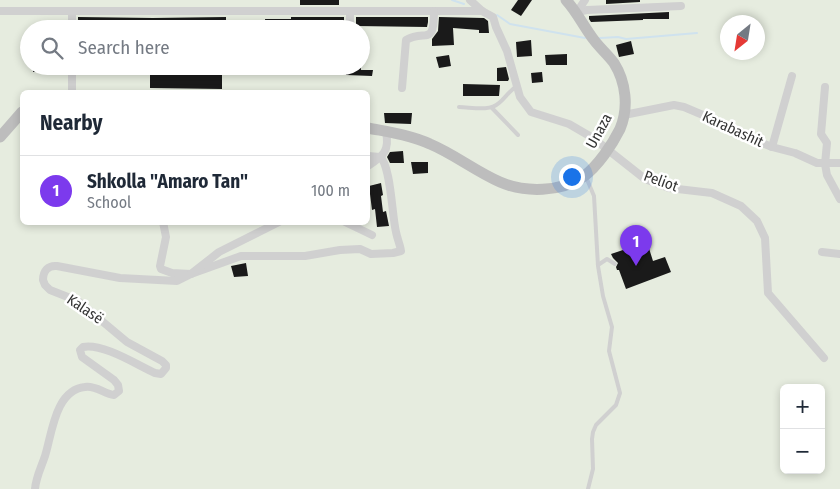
<!DOCTYPE html>
<meta charset="utf-8">
<style>
:root{--surface:#fff;--page:#f2f2f3;--text:#1f2937;--muted:#747a83;--line:#e0e1e3;--accent:#7c3aed}
body{margin:0;font-family:"Fira Sans Condensed",sans-serif;background:var(--page);color:var(--text)}
.controls{position:absolute;right:15px;bottom:15px;display:grid;overflow:hidden;border-radius:8px;box-shadow:0 2px 8px #0003}
.controls button{width:45px;height:45px;display:grid;place-items:center;padding:0;border:0;border-bottom:1px solid var(--line);background:var(--surface);color:var(--text);font:25px sans-serif}
.compass{position:absolute;left:720px;top:15px;width:45px;height:45px;border-radius:50%;background:var(--surface);box-shadow:0 2px 8px #0003;rotate:210deg}
.you{position:absolute;left:571px;top:176px;width:18px;height:18px;margin:-12px;border:4px solid #fff;border-radius:50%;background:#1a73e8;box-shadow:0 0 0 8px #1a73e833}
.badge{display:grid;place-items:center;width:32px;height:32px;border-radius:50%;background:var(--accent);color:#fff;font-size:16px;font-weight:700}
.pin{position:absolute;translate:-50% -41px;filter:drop-shadow(0 1px 2px #0008)}
.pin::after{content:'';position:absolute;top:26px;width:18px;height:15px;background:inherit;clip-path:polygon(0 0,100% 0,50% 100%)}
.list{margin:0;padding:0;list-style:none}
h2{display:flex;justify-content:space-between;align-items:center;height:65px;margin:0;padding:0 20px;font-size:21px}
h2 small{font-size:16px;font-weight:400;color:var(--muted)}
.list li{display:grid;grid-template-columns:32px 1fr auto;gap:15px;align-items:center;box-sizing:border-box;height:70px;padding:0 20px;border-top:1px solid var(--line)}
.list b{display:block;font-size:19px;white-space:nowrap}
.list p{margin:0;font-size:16px;white-space:nowrap;color:var(--muted)}
.list em{font-size:16px;font-style:normal;color:var(--muted)}
.icon{flex:none;width:28px;height:28px;fill:none;stroke:currentColor;stroke-width:2;stroke-linecap:round;stroke-linejoin:round}
.map{position:relative;flex:none;width:840px;height:489px;overflow:hidden}
.search{position:absolute;background:var(--surface);box-shadow:0 2px 8px #0003;left:20px;top:20px;width:350px;height:55px;display:flex;align-items:center;gap:12px;box-sizing:border-box;padding:0 18px;border-radius:28px;color:var(--muted);font-size:19px}
.panel{position:absolute;background:var(--surface);box-shadow:0 2px 8px #0003;left:20px;top:90px;width:350px;height:135px;border-radius:8px}
.map>svg:first-child{display:block}
.green{fill:#e6ecdf;fill-rule:evenodd}
.lines{fill:none;stroke-linecap:round;stroke-linejoin:round}
.stream{stroke:#cfe2ee;stroke-width:2}
.building{fill:#1a1a1a}
.lane{stroke:#d0d0d0;stroke-width:4}
.street{stroke:#d0d0d0;stroke-width:8}
.secondary{stroke:#bdbdbd;stroke-width:11}
.labels{text-anchor:middle;dominant-baseline:central;stroke-width:5;stroke-linejoin:round;paint-order:stroke}
.street-label{font-size:15px;fill:#333;stroke:#fff}
</style>
<div class="map">
<svg width="840" height="489" viewBox="0 0 840 489">
<rect width="100%" height="100%" fill="#fff"/>
<path class="green" d="M0,0H840V489H0ZM728,22H758V52H728ZM29,29H361V66H29ZM22,92H368V222H22ZM784,388H821V470H784Z"/>
<g class="lines">
<g class="stream">
<path d="M452,0L464,4"/>
<path d="M497,15L510,24L585,38"/>
<path d="M600,38L618,37L626,39L697,33"/>
</g>
</g>
<g class="building">
<rect x="300" y="0" width="39" height="5"/>
<path d="M518,0H532L521,16L511,10Z"/>
<path d="M606,0H640V2L606,4Z"/>
<path d="M669,12V19H643V20L591,22L589,19V16Z"/>
<path d="M78,17L153,18L226,17V28L180,27L143,29V26L88,25V29H78Z"/>
<path d="M291,17H344V24L343,27L323,29H266L265,19H291Z"/>
<path d="M356,17H428V22L427,27L356,26Z"/>
<path d="M439,17L484,18L488,21L489,33H479V30L453,28L454,45L432,46V39L438,31Z"/>
<path d="M531,40L532,56L517,57L516,42Z"/>
<path d="M631,41L634,54L619,57L616,45Z"/>
<path d="M567,54V65H546L545,55Z"/>
<path d="M449,55L451,66L439,68L436,57Z"/>
<path d="M33,66H52V71L33,72Z"/>
<path d="M150,66H168V73H222V89L150,88Z"/>
<path d="M320,66H333L332,74L320,73Z"/>
<path d="M350,66H361V70H373L372,76L346,75V71L350,70Z"/>
<path d="M506,67L509,79L508,81H497V68Z"/>
<path d="M542,72L543,82L532,83L531,73Z"/>
<path d="M463,84L500,85L499,96H463Z"/>
<path d="M384,113H412L411,124L385,123Z"/>
<path d="M403,151L404,163H390L387,157L390,152Z"/>
<path d="M411,162H428V173L413,174Z"/>
<path d="M381,183L383,195L381,196L383,212L386,211L389,226L377,227L375,209L372,210L369,186Z"/>
<path d="M647,242L653,261L665,257L671,272L626,289L619,270H617L616,267L618,263L613,258L611,254Z"/>
<path d="M246,263L248,276L234,277L231,266Z"/>
</g>
<g class="lines">
<g class="lane">
<path d="M459,107C471,107 489,112 499,103C506,97 509,91 517,86"/>
<path d="M492,108L518,135"/>
<path d="M586,177L594,196L598,266L603,296L612,327L609,351L620,393L616,405L596,425L593,432L592,439L593,469L588,489"/>
<path d="M598,265L607,259L615,264"/>
</g>
<g class="street">
<path d="M470,0L482,11L493,17L496,27L507,51L520,97L531,112L569,124L593,138L645,179L669,188L712,193L741,206L757,221L765,238L768,293L824,358"/>
<path d="M0,11H482"/>
<path d="M72,12V29"/>
<path d="M577,12L587,10L681,6"/>
<path d="M577,12L585,0"/>
<path d="M350,29V11"/>
<path d="M72,66V92"/>
<path d="M825,87L821,134L827,143L825,164L827,175L840,199"/>
<path d="M402,88L406,40C426,29 434,47 434,11"/>
<path d="M624,115L674,105L684,107L717,121L752,139L772,147L795,153L817,163H840"/>
<path d="M772,147L792,76"/>
<path d="M368,166C383,156 390,151 386,132"/>
<path d="M163,222L166,237L160,266L161,269L172,273L191,274L241,256H305L340,250L360,249L371,254L393,253L401,251C400,244 397,238 396,232C392,217 391,165 380,157L368,156"/>
<path d="M345,222L372,235"/>
<path d="M822,252L840,254"/>
<path d="M35,489C36,477 41,468 45,456C52,434 55,390 85,387C95,385 105,394 114,395L119,391L118,385L114,380L82,357L80,350L83,347C103,343 137,365 155,373L161,374L166,368V365L162,361L127,342L78,301L50,290L45,285L43,280C43,271 48,265 57,266L120,278L177,281L191,274L219,252L279,222"/>
</g>
<g class="secondary">
<path d="M368,128C388,132 411,135 430,144C454,154 475,171 500,182C525,193 561,192 583,177C598,166 612,145 620,129C629,108 626,82 614,63C608,55 600,48 594,40C584,27 577,12 566,0"/>
<path d="M0,137L22,112"/>
</g>
</g>
<g class="labels">
<g class="street-label">
<text transform="translate(733 129) rotate(25)">Karabashit</text>
<text transform="translate(599 131) rotate(-61)">Unaza</text>
<text transform="translate(661 181) rotate(20)">Peliot</text>
<text transform="translate(85 309) rotate(34)">Kalasë</text>
</g>
</g>
</svg>
<div class="controls">
<button>+</button>
<button>−</button>
</div>
<svg class="compass" viewBox="-18 -18 36 36"><path d="M0-13l5 13h-10z" fill="#e53935"/><path d="M0 13l5-13h-10z" fill="#747a83"/></svg>
<div class="you"></div>
<div class="pin badge" style="left:636px;top:266px">1</div>
<div class="search"><svg class="icon" aria-label="search" viewBox="0 0 24 24"><circle cx="10" cy="10" r="6"/><path d="M15 15l6 6"/></svg>Search here</div>
<section class="panel">
<h2>Nearby<small></small></h2>
<ul class="list">
<li><span class="badge">1</span><div><b>Shkolla &quot;Amaro Tan&quot;</b><p>School</p></div><em>100 m</em></li>
</ul>
</section>
</div>
